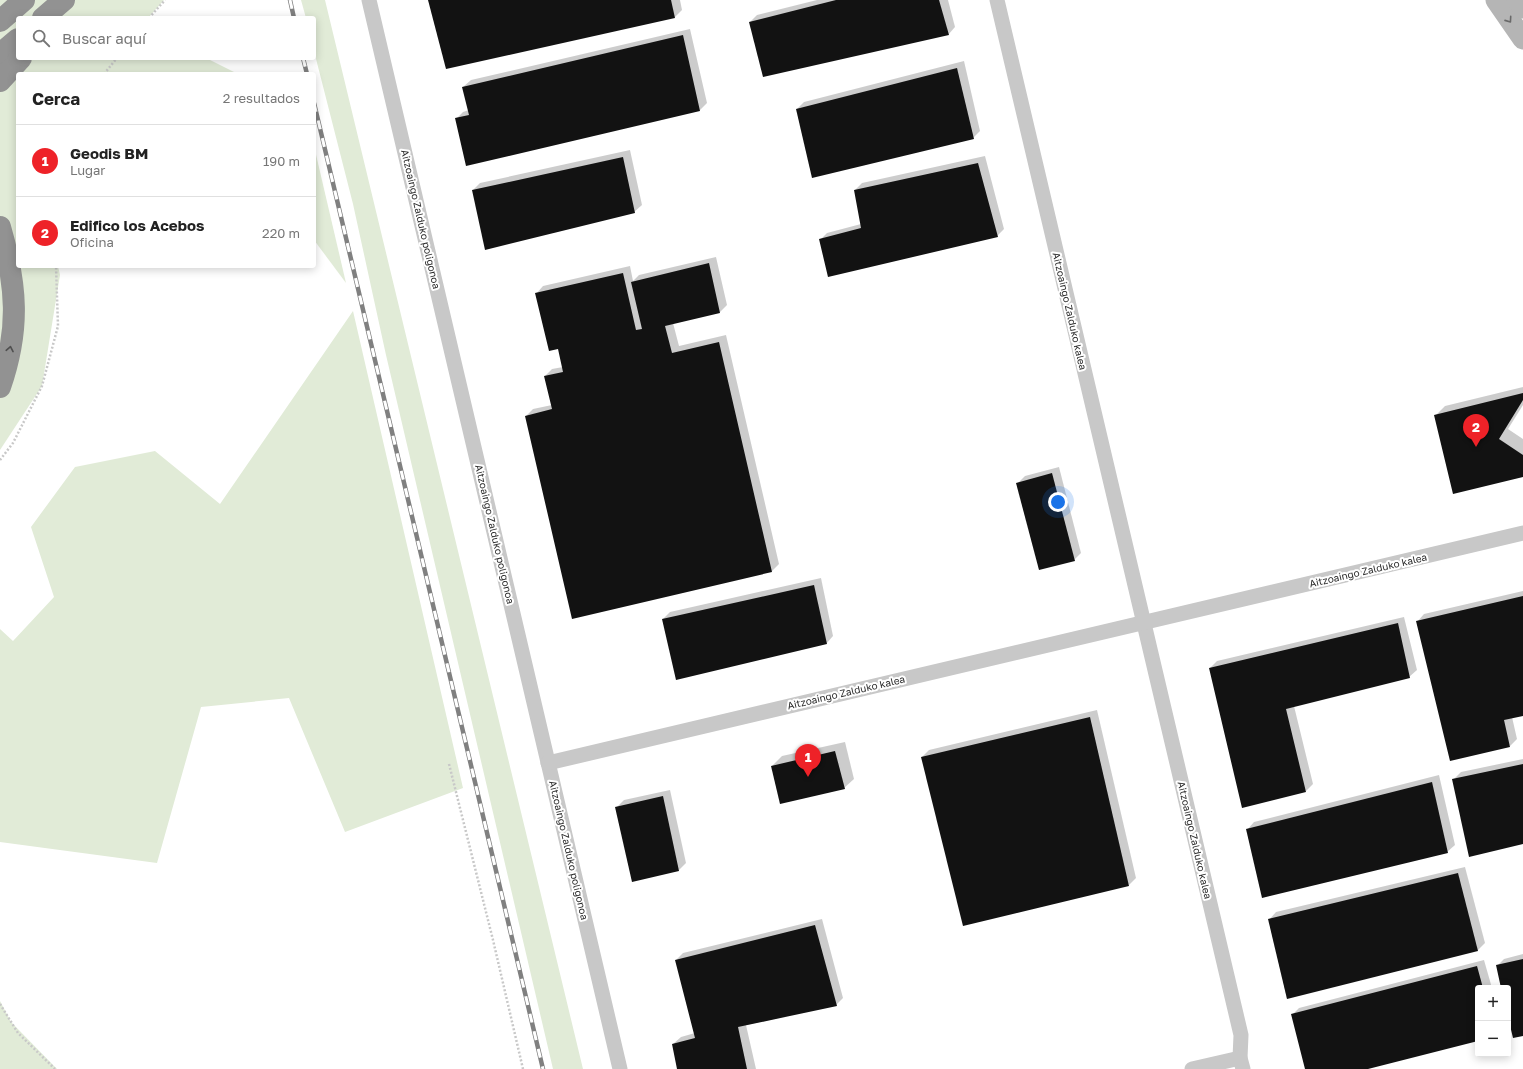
<!DOCTYPE html>
<html lang="es">
<meta charset="utf-8">
<style>
:root{--surface:#fff;--page:#f6f6f6;--text:#222;--muted:#767676;--line:#e0e0e0;--accent:#ee2228}
body{margin:0;font-family:"Golos Text",sans-serif;background:var(--page);color:var(--text)}
.controls{position:absolute;right:12px;bottom:12px;display:grid;overflow:hidden;border-radius:4px;box-shadow:0 2px 10px #0003}
.controls button{width:36px;height:36px;display:grid;place-items:center;padding:0;border:0;border-bottom:1px solid var(--line);background:var(--surface);color:var(--text);font:20px sans-serif}
.you{position:absolute;left:1058px;top:502px;width:14px;height:14px;margin:-10px;border:3px solid #fff;border-radius:50%;background:#1a73e8;box-shadow:0 0 0 6px #1a73e833}
.badge{display:grid;place-items:center;width:26px;height:26px;border-radius:50%;background:var(--accent);color:#fff;font-size:13px;font-weight:700}
.pin{position:absolute;translate:-50% -33px;filter:drop-shadow(0 1px 2px #0008)}
.pin::after{content:'';position:absolute;top:21px;width:14px;height:12px;background:inherit;clip-path:polygon(0 0,100% 0,50% 100%)}
.list{margin:0;padding:0;list-style:none}
h2{display:flex;justify-content:space-between;align-items:center;height:52px;margin:0;padding:0 16px;font-size:17px}
h2 small{font-size:13px;font-weight:400;color:var(--muted)}
.list li{display:grid;grid-template-columns:26px 1fr auto;gap:12px;align-items:center;box-sizing:border-box;height:72px;padding:0 16px;border-top:1px solid var(--line)}
.list b{display:block;font-size:15px;white-space:nowrap}
.list p{margin:0;font-size:13px;white-space:nowrap;color:var(--muted)}
.list em{font-size:13px;font-style:normal;color:var(--muted)}
.icon{flex:none;width:22px;height:22px;fill:none;stroke:currentColor;stroke-width:2;stroke-linecap:round;stroke-linejoin:round}
.map{position:relative;flex:none;width:1523px;height:1069px;overflow:hidden}
.search{position:absolute;background:var(--surface);box-shadow:0 2px 10px #0003;left:16px;top:16px;width:300px;height:44px;display:flex;align-items:center;gap:10px;box-sizing:border-box;padding:0 14px;border-radius:4px;color:var(--muted);font-size:15px}
.panel{position:absolute;background:var(--surface);box-shadow:0 2px 10px #0003;left:16px;top:72px;width:300px;height:196px;border-radius:4px}
.map>svg:first-child{display:block}
.green{fill:#e1ebd7}
.shadow{fill:#0003}
.building{fill:#121212}
.lines{fill:none;stroke-linecap:round;stroke-linejoin:round}
.path{stroke:#c8c8c8;stroke-width:2.5;stroke-dasharray:2 2;stroke-linecap:butt}
.street{stroke:#c8c8c8;stroke-width:15}
.secondary{stroke:#b5b5b5;stroke-width:21}
.highway{stroke:#929292;stroke-width:22}
.rail-casing{stroke:#808080;stroke-width:4.5}
.rail{stroke:#fff;stroke-width:3;stroke-dasharray:9;stroke-linecap:butt}
.oneway{stroke:#696969}
.oneway2{stroke:#4f4f4f}
.labels{text-anchor:middle;dominant-baseline:central;stroke-width:4;stroke-linejoin:round;paint-order:stroke}
.street-label{font-size:10px;fill:#2b2b2b;stroke:#fff}
</style>
<div class="map">
<svg width="1523" height="1069" viewBox="0 0 1523 1069">
<rect width="100%" height="100%" fill="#fff"/>
<g class="green">
<path d="M0,0H164L148,18H18V58H206L238,74H18V266H58L60,275L42,386L0,450Z"/>
<path d="M301,0H325L583,1069H553L386,355L353,204L314,51V18H306Z"/>
<path d="M314,146L346,283L314,240Z"/>
<path d="M353,311L463,788L345,832L289,698L201,707L157,863L0,842V629L13,641L54,597L31,527L75,467L155,451L220,504Z"/>
<path d="M0,1001L11,1022L57,1069H0Z"/>
</g>
<g class="shadow">
<path d="M429,0H680L682,10L675,17Z"/>
<path d="M817,0H948L955,27L948,35L750,22L757,15Z"/>
<path d="M690,29L707,103L700,110L456,119L463,112L469,110L463,87L471,80Z"/>
<path d="M964,61L980,131L973,138L797,109L804,102Z"/>
<path d="M630,150L642,205L634,212L473,190L480,183Z"/>
<path d="M985,156L1004,229L997,236L820,240L827,233L861,224L855,190L862,183Z"/>
<path d="M716,257L727,305L720,312L673,323L679,346L726,335L779,564L772,571L573,617L526,416L533,409L552,405L545,376L552,369L563,367L559,348L536,294L543,286L630,266L633,281L639,275Z"/>
<path d="M1523,387V405L1508,429L1523,439V476L1435,416L1445,406Z"/>
<path d="M1059,467L1081,553L1074,560L1018,483L1025,476Z"/>
<path d="M821,578L833,636L826,644L663,619L670,612Z"/>
<path d="M1523,591V715L1512,717L1517,739L1510,746L1417,622L1424,614Z"/>
<path d="M1404,617L1417,670L1409,677L1294,706L1313,784L1306,791L1210,668L1217,661Z"/>
<path d="M1097,710L1136,878L1129,885L922,757L929,750Z"/>
<path d="M845,742L854,779L844,788L772,766L782,756Z"/>
<path d="M1523,759V843L1454,779L1461,772Z"/>
<path d="M1439,775L1455,845L1447,852L1247,830L1254,822Z"/>
<path d="M670,790L686,863L679,870L617,807L624,800Z"/>
<path d="M1465,867L1485,943L1478,950L1287,998L1269,920L1276,912Z"/>
<path d="M822,919L843,998L836,1005L746,1025L756,1069H678L673,1044L681,1037L695,1033L676,960L683,953Z"/>
<path d="M1523,954V1035L1508,1013V988H1502L1497,966L1504,959Z"/>
<path d="M1484,960L1492,988H1478V1040L1364,1069H1306L1292,1015L1299,1008Z"/>
</g>
<g class="building">
<path d="M428,0H671L675,18L446,69Z"/>
<path d="M836,0H939L949,35L763,77L749,22Z"/>
<path d="M683,35L700,111L466,166L455,118L469,115L462,87Z"/>
<path d="M957,68L974,139L812,178L796,109Z"/>
<path d="M623,157L635,213L485,250L472,190Z"/>
<path d="M978,163L998,237L828,277L819,239L861,228L854,190Z"/>
<path d="M709,263L720,313L665,326L672,353L719,342L772,572L572,619L525,416L552,409L544,376L563,372L558,349L549,351L535,293L623,273L636,330L642,329L631,282Z"/>
<path d="M1523,393V400L1499,439L1523,455V477L1453,494L1434,415Z"/>
<path d="M1052,473L1075,561L1039,570L1016,483Z"/>
<path d="M814,585L827,644L676,680L662,619Z"/>
<path d="M1523,596V716L1504,720L1510,747L1450,761L1416,621Z"/>
<path d="M1398,623L1410,678L1286,709L1306,792L1242,808L1209,668Z"/>
<path d="M1090,717L1129,886L963,926L921,757Z"/>
<path d="M835,751L845,789L780,804L771,766Z"/>
<path d="M1523,764V844L1469,857L1452,779Z"/>
<path d="M1432,782L1448,853L1262,898L1246,829Z"/>
<path d="M663,796L679,871L632,882L615,807Z"/>
<path d="M1458,873L1478,951L1287,999L1268,919Z"/>
<path d="M815,925L837,1006L738,1027L747,1069H677L672,1044L695,1038L675,960Z"/>
<path d="M1523,959V1036L1513,1038L1508,1017V988H1501L1496,965Z"/>
<path d="M1477,966L1483,988H1478V1041L1368,1069H1305L1291,1014Z"/>
</g>
<g class="lines">
<g class="path">
<path d="M149,18L165,0"/>
<path d="M104,74L117,58"/>
<path d="M0,460L13,443L42,386L58,326L56,266"/>
<path d="M449,764L493,940L523,1069"/>
<path d="M0,1004L18,1033L55,1069"/>
</g>
<g class="street">
<path d="M369,0L620,1069"/>
<path d="M997,0L1241,1035L1240,1058L1243,1069"/>
<path d="M548,763L1523,533"/>
<path d="M1192,1069L1240,1058"/>
</g>
<g class="secondary">
<path d="M1496,0L1523,39"/>
<path d="M1517,0L1523,8"/>
</g>
<g class="highway">
<path d="M43,18L64,0"/>
<path d="M0,21L24,0"/>
<path d="M0,54L18,39"/>
<path d="M0,81L21,58"/>
<path d="M0,227C17,286 20,329 0,387"/>
</g>
<g class="rail-casing">
<g id="rail">
<path d="M290,0L294,18"/>
<path d="M303,58L307,74"/>
<path d="M314,103L543,1069"/>
</g>
</g>
<use href="#rail" class="rail"/>
</g>
<defs><path id="oneway-chevron" d="M-2-3.5L2.5 0L-2 3.5" fill="none" stroke-width="1.6" stroke-linecap="round" stroke-linejoin="round"/></defs>
<use class="oneway" href="#oneway-chevron" transform="translate(1509 20) rotate(55)"/>
<use class="oneway2" href="#oneway-chevron" transform="translate(10 349) rotate(-79)"/>
<g class="labels">
<g class="street-label">
<text transform="translate(421 219) rotate(77)">Aitzoaingo Zalduko poligonoa</text>
<text transform="translate(1070 311) rotate(77)">Aitzoaingo Zalduko kalea</text>
<text transform="translate(495 534) rotate(77)">Aitzoaingo Zalduko poligonoa</text>
<text transform="translate(1368 570) rotate(-13)">Aitzoaingo Zalduko kalea</text>
<text transform="translate(846 692) rotate(-13)">Aitzoaingo Zalduko kalea</text>
<text transform="translate(1195 840) rotate(77)">Aitzoaingo Zalduko kalea</text>
<text transform="translate(569 850) rotate(77)">Aitzoaingo Zalduko poligonoa</text>
</g>
</g>
</svg>
<div class="controls">
<button>+</button>
<button>−</button>
</div>
<div class="you"></div>
<div class="pin badge" style="left:808px;top:777px">1</div>
<div class="pin badge" style="left:1476px;top:447px">2</div>
<div class="search"><svg class="icon" aria-label="search" viewBox="0 0 24 24"><circle cx="10" cy="10" r="6"/><path d="M15 15l6 6"/></svg>Buscar aquí</div>
<section class="panel">
<h2>Cerca<small>2 resultados</small></h2>
<ul class="list">
<li><span class="badge">1</span><div><b>Geodis BM</b><p>Lugar</p></div><em>190 m</em></li>
<li><span class="badge">2</span><div><b>Edifico los Acebos</b><p>Oficina</p></div><em>220 m</em></li>
</ul>
</section>
</div>
